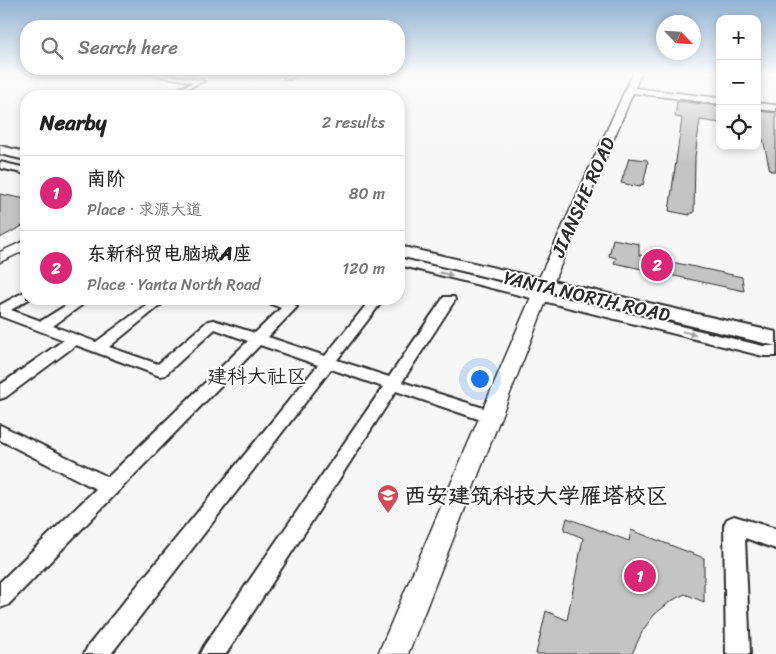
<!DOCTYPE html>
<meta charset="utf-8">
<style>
:root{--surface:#fff;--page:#f6f6f6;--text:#222;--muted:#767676;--line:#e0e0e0;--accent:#db2777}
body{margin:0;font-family:Sriracha,"LXGW WenKai TC",sans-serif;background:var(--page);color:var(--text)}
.controls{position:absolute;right:15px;top:15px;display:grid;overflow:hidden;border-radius:10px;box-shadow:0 2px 8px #0003}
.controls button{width:45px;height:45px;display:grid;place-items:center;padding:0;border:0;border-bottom:1px solid var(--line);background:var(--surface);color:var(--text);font:25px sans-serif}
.compass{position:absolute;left:656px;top:15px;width:45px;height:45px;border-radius:50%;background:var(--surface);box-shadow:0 2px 8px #0003;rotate:115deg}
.you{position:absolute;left:479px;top:378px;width:18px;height:18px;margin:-12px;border:4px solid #fff;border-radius:50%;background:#1a73e8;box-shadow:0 0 0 8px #1a73e833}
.badge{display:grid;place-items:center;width:32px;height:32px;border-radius:50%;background:var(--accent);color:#fff;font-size:16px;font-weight:700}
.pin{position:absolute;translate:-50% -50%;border:2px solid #fff;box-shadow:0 1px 5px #0006}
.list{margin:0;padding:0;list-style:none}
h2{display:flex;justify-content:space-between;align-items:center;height:65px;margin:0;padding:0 20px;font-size:21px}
h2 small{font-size:16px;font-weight:400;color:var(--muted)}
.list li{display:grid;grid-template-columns:32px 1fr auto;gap:15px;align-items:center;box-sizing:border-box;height:75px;padding:0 20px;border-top:1px solid var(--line)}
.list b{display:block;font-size:19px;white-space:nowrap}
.list p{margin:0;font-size:16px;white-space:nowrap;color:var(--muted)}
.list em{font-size:16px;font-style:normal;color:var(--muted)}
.icon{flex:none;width:28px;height:28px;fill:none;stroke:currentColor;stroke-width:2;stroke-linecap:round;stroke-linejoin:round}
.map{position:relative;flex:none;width:776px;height:654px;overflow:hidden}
.search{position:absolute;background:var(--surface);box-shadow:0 2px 8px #0003;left:20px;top:20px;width:385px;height:55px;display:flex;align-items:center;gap:12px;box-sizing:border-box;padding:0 18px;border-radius:20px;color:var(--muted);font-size:19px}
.panel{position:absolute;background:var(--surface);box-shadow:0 2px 8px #0003;left:20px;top:90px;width:385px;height:215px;border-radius:20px}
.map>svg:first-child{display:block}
.building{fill:#c4c4c4;stroke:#2b2b2b}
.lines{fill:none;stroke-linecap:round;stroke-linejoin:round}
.minor-casing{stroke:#2b2b2b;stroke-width:4}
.tertiary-casing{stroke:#2b2b2b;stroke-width:3}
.secondary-casing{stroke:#2b2b2b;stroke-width:4}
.minor{fill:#fff;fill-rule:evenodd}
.tertiary{fill:#fff;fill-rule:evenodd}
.secondary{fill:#fff;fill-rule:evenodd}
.oneway{fill:#a0a0a0}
.labels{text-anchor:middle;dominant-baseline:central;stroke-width:4;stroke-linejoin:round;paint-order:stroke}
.street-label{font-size:19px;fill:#2b2b2b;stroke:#fff}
.neighbourhood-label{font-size:20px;fill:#2b2b2b;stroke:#fff}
.near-poi-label{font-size:22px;font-weight:bold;fill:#2b2b2b;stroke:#fff;text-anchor:start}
</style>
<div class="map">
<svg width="776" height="654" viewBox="0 0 776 654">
<rect width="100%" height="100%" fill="#f7f7f7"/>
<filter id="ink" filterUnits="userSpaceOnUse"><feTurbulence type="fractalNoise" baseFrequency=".02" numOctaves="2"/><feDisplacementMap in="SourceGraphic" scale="10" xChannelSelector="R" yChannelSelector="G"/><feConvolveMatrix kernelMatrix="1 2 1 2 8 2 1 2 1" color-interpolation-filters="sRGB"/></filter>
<g filter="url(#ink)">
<g class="building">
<path d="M677,101L720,106V123L700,120L695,157L694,213H690V215L669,211L682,118L675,117Z"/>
<path d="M757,111L776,113V171H770L763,139L760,137Z"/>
<path d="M629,158L647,160L648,163L643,185L641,184L640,187L621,183Z"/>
<path d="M0,194L26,199V224L0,238Z"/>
<path d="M613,239L639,244V255L742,277L744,291L614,263L616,258L609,256Z"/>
<path d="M567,518L629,541L631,530L704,558V602L685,594L671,601L654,615L643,630L632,654H536L546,611L567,620L583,538L564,530Z"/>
</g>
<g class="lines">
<g class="minor-casing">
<g id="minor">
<path d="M143,73H156L204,81L170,96H162L194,82Z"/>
<path d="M256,73H265L262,75Z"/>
<path d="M294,73H301L289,79L284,78Z"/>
<path d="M0,162L26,168V174L0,168Z"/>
<path d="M399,258L763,346H776V356H763L399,265Z"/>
<path d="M26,291V299H29L11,310L41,321L76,299H90L53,326L96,342L154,299H168L109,347L158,364L208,321L213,320L255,333L281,308L266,302L265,299C276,299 289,298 297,307L268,337L325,356L371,299H384L337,360L389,377L444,297H454L455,300L402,382L496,412L498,417L496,422L490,423L396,391L226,654H200L204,646L383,387L331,369L111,654H84L88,646L318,365L260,345L8,605L0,608V582L96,489L0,440V425L108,477L248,341L215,329L165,375L160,376L76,345L6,397L0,399V385L64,340L0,316V305Z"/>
<path d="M734,516L776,529V549L745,538L750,654H726L724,525L727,519Z"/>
</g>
</g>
<g class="tertiary-casing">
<g id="tertiary">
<path d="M633,73H641L635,88L720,98V104L633,93L556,276L408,654H378L540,276Z"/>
<path d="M757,103L776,105V111L757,109Z"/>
<path d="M26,240V250L0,262V252Z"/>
</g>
</g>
<g class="secondary-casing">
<g id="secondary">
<path d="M0,146L26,152V160L0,154Z"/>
<path d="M399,246L776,332V346L399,256Z"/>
</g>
</g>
<use href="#minor" class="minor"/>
<use href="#tertiary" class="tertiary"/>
<use href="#secondary" class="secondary"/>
</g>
<defs><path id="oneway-solid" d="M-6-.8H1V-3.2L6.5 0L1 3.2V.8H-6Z" transform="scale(1.25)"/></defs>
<g class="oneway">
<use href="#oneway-solid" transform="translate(446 274) rotate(14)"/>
<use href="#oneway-solid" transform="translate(689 333) rotate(14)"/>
</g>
</g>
<linearGradient id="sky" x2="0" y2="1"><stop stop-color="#91b2d2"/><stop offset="0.45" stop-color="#fbfbfb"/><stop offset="1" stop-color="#fbfbfb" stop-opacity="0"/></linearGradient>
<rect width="776" height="164" fill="url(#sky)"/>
<defs>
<g id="university-pin" transform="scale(1.125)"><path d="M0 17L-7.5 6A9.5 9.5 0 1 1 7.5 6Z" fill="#d1495b" stroke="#fff"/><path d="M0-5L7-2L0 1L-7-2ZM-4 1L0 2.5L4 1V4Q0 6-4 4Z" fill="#fff"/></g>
</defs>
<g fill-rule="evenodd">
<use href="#university-pin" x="388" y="495"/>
</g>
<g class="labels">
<g class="street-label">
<text transform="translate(583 197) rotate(-66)">JIANSHE ROAD</text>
<text transform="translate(587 296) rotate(13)">YANTA NORTH ROAD</text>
</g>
<g class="neighbourhood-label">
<text x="257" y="376">建科大社区</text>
</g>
<g class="near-poi-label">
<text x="404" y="495">西安建筑科技大学雁塔校区</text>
</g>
</g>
</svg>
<div class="controls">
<button>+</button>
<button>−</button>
<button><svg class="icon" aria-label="locate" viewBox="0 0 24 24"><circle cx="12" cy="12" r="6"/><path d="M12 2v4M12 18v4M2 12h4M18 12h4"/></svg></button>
</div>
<svg class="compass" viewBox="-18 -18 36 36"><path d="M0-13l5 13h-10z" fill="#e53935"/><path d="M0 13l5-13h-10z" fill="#767676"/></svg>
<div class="you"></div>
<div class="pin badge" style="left:640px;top:576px">1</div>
<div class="pin badge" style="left:657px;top:265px">2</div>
<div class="search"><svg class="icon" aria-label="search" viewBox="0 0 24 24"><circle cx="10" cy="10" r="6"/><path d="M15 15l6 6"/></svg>Search here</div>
<section class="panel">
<h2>Nearby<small>2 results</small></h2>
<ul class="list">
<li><span class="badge">1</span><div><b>南阶</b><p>Place · 求源大道</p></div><em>80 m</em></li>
<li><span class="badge">2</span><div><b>东新科贸电脑城A座</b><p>Place · Yanta North Road</p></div><em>120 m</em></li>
</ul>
</section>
</div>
